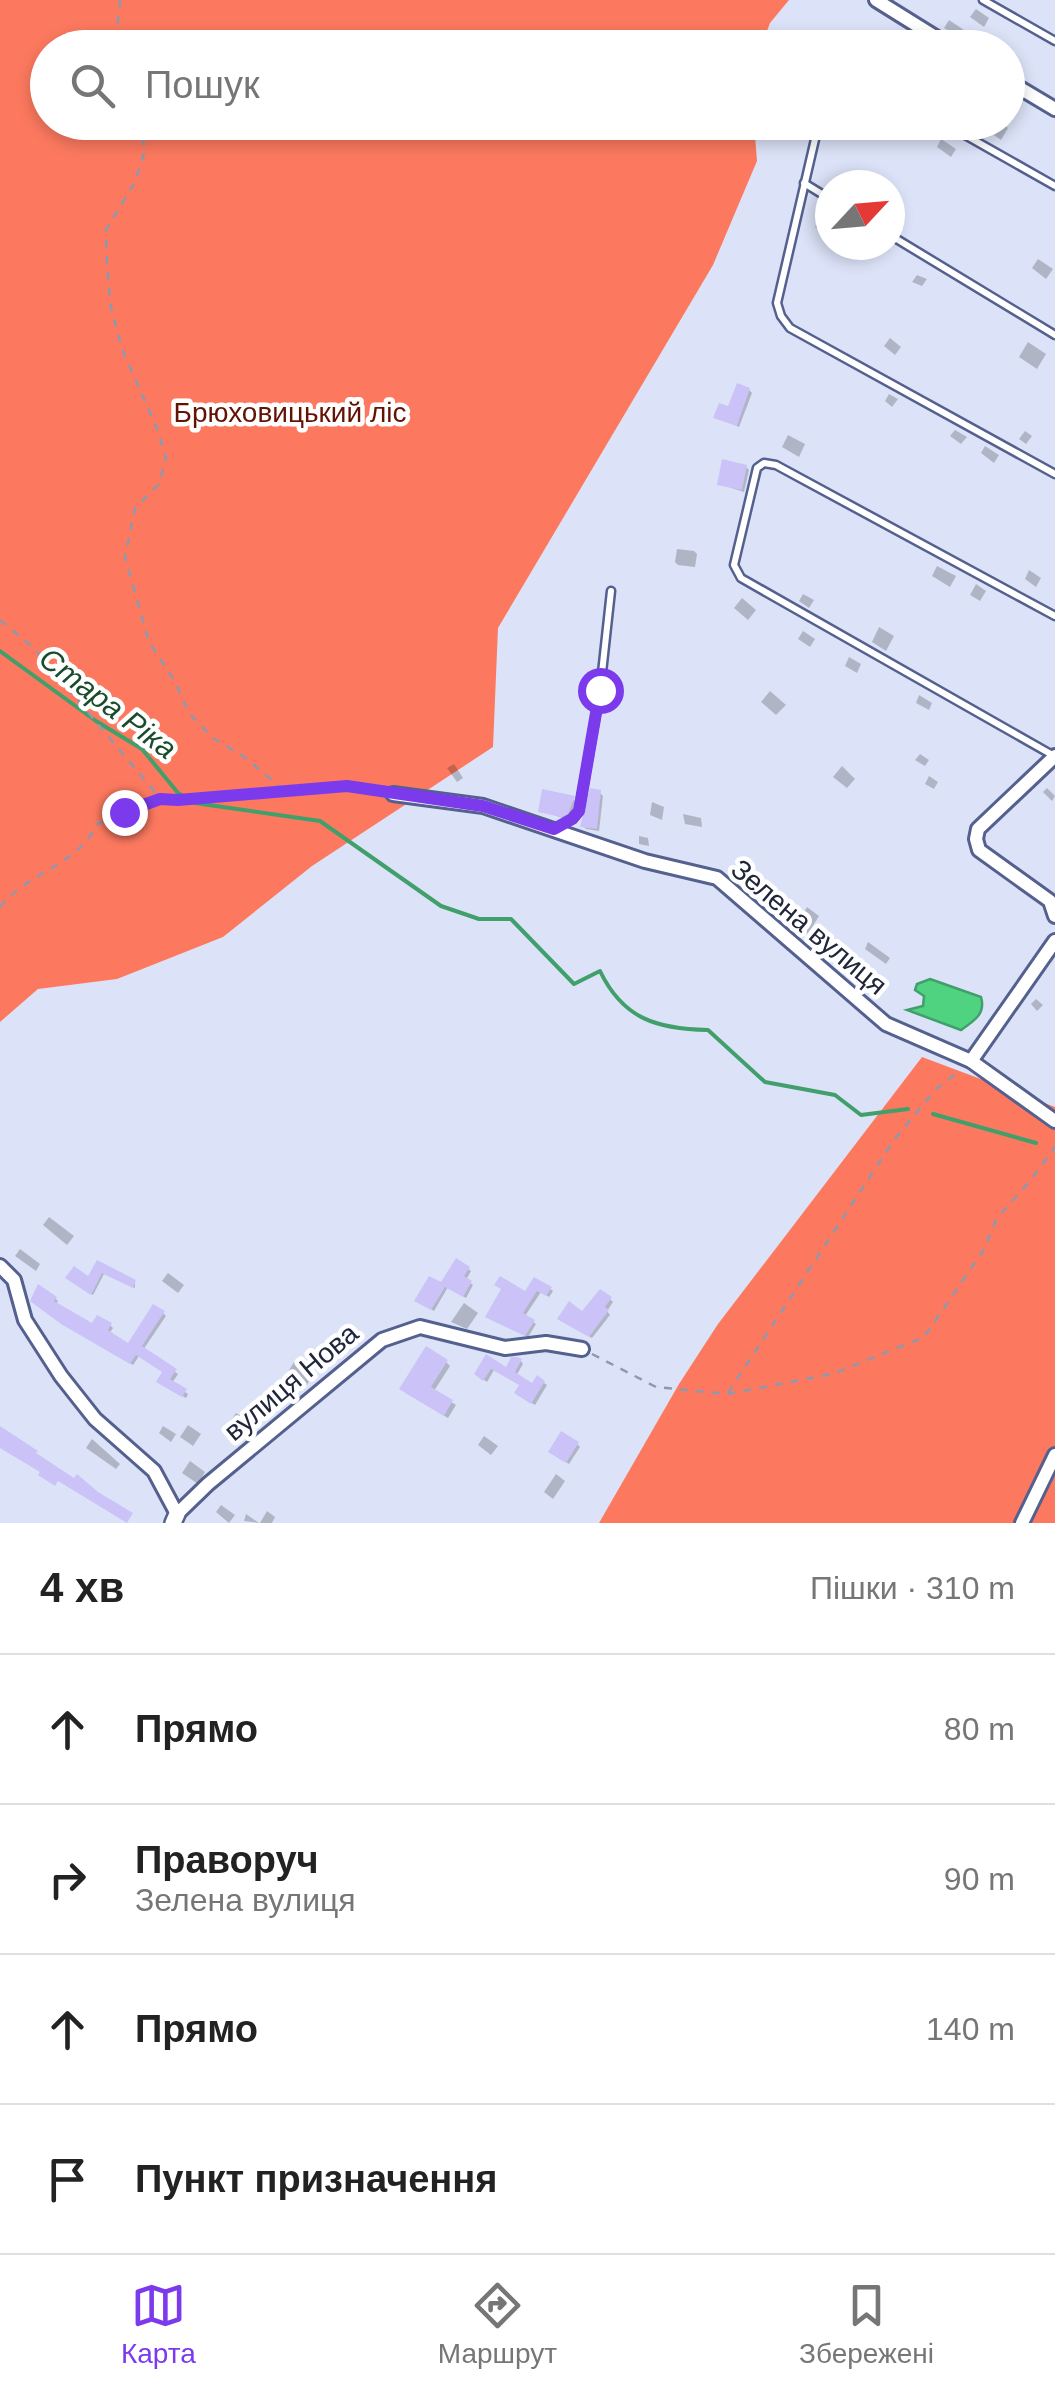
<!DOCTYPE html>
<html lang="uk">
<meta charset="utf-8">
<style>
:root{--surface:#fff;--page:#f2f2f2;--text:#222;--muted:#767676;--line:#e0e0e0;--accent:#7c3aed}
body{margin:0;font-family:Helvetica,sans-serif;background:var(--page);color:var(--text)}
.compass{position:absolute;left:815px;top:170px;width:90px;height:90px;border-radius:50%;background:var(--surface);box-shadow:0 5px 15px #0003;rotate:64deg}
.stop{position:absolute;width:30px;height:30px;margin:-22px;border:8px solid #7c3aed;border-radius:50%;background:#fff}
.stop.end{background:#7c3aed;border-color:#fff;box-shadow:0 2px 10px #0008}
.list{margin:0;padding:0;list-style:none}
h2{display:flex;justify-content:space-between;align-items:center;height:130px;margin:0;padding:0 40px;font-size:42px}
h2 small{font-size:32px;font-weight:400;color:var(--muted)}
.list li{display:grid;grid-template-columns:65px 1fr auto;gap:30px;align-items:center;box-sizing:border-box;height:150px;padding:0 40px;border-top:2px solid var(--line)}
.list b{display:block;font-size:38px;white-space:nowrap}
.list p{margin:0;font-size:32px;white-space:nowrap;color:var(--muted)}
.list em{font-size:32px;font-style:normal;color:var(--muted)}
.icon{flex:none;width:55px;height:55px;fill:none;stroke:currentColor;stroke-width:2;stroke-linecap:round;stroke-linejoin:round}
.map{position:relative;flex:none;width:1055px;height:1523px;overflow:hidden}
.search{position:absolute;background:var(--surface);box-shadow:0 5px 15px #0003;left:30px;right:30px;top:30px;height:110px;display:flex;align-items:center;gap:25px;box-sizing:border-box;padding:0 35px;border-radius:55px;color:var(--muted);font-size:38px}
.sheet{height:730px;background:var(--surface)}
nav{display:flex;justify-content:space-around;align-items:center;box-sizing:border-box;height:140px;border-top:2px solid var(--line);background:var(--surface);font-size:28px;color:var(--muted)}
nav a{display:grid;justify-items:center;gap:5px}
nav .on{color:var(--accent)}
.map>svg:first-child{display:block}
.forest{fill:#fc795f}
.water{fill:#4fd380;stroke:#419f6b;stroke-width:2.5}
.shadow{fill:#0003}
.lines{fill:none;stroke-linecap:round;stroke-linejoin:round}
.stream{stroke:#419f6b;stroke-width:4}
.building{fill:#cbc2f8}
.service-casing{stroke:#54608e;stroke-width:11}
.minor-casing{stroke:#54608e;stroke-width:18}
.tertiary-casing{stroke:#54608e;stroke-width:20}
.path{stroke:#9197ac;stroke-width:2.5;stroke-dasharray:8 8;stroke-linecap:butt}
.service{stroke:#fff;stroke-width:6}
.minor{stroke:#fff;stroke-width:12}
.tertiary{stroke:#fff;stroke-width:15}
.route{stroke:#7c3aed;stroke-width:12}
.labels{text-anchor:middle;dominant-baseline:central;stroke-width:9;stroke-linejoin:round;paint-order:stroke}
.park-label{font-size:28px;fill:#641204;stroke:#fff}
.street-label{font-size:28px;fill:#21263a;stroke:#fff}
.water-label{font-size:30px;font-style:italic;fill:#194c2b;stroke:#fff}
</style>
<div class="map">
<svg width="1055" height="1523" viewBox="0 0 1055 1523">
<rect width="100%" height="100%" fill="#dce3f8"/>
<g class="forest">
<path d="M0,0H789L770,23L761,47L48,48V122L754,123L757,161L713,265L498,628L493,747L312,866L223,937L117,979L38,989L0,1022Z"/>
<path d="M922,1057L1055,1107V1523H599L679,1384L718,1324Z"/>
</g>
<path class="water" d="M930,979L981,997C986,1014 974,1021 961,1030L907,1010L923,1006L924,996L915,990L917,984Z"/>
<g class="shadow">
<path d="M976,9L989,18L984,27L970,17Z"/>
<path d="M949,20L967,32L962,40L944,28Z"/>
<path d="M994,122H1001L1008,128L1001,140L988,131Z"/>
<path d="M941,139L956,149L951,157L937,147Z"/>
<path d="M819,220L828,226L824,233L815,227Z"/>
<path d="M1038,259L1053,269L1046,279L1032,268Z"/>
<path d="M917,275L927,279L922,286L912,282Z"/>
<path d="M890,338L901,347L895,355L884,346Z"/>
<path d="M1028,342L1046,354L1037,369L1019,357Z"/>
<path d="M749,390L752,393L739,427L716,417Z"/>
<path d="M889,394L898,399L892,407L885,401Z"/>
<path d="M955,430L967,437L961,444L950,436Z"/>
<path d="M1025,431L1032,436L1026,444L1019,439Z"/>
<path d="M788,435L805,444L799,457L782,447Z"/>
<path d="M985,446L999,455L994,463L981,453Z"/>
<path d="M746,467L749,470L744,492L719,484Z"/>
<path d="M677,549L694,551L697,554L695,567L678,565L675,562Z"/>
<path d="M937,566L956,576L950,587L932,576Z"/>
<path d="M1029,570L1041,578L1036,587L1025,579Z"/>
<path d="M976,584L986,591L980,601L970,595Z"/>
<path d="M803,594L814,600L809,608L799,601Z"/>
<path d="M742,598L756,610L748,620L734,608Z"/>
<path d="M879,627L894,636L886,651L872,642Z"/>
<path d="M803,631L815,639L810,647L798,639Z"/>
<path d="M849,657L861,664L857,673L845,666Z"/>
<path d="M770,691L786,705L776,715L761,702Z"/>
<path d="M919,695L932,703L929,710L916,703Z"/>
<path d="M920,754L929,760L925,766L915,760Z"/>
<path d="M454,764L463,778L457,782L447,768Z"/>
<path d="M842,766L855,779L847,788L833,777Z"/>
<path d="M929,776L938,782L934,789L925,784Z"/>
<path d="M1047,788L1055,796L1052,801L1043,792Z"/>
<path d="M600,793L603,796L599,831L586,829L583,826Z"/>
<path d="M573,799L576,802L575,811L566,819L541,811Z"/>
<path d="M652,802L664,807L662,820L650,815Z"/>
<path d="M683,814L701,818L702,827L685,824Z"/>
<path d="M639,836L648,838L649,846L639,844Z"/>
<path d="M807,907L819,916L807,935L795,928Z"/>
<path d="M868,942L890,958L886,964L865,949Z"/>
<path d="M1036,999L1043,1005L1037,1011L1031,1004Z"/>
<path d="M49,1217L74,1236L67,1245L43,1225Z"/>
<path d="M20,1249L40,1264L36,1271L15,1256Z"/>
<path d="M98,1263L135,1282V1288L104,1274L93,1295L71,1280H89Z"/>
<path d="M468,1269L471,1271L466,1280L473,1285L466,1298L448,1287L434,1311L420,1303Z"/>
<path d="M168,1273L184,1285L178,1293L162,1281Z"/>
<path d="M541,1282L553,1291L549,1297L541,1292L525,1316L536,1324L528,1337L490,1319Z"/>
<path d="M55,1298L58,1301L55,1305L93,1327L110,1325L113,1328L109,1334L129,1346L163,1313L166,1316L143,1350L178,1374L172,1383L188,1394L186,1398L162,1384L164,1372L139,1356L133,1365L36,1303Z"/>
<path d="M610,1299L613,1302L607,1311L610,1315L592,1338L562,1321Z"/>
<path d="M464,1303L478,1313L467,1329L451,1322Z"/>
<path d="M487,1358L507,1370L521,1361L523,1364L516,1376L533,1386L544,1383L547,1385L535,1405L520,1396L522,1386L494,1370L487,1382L480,1377Z"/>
<path d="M294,1362L313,1374L304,1390L285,1377Z"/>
<path d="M446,1362L450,1366L434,1391L456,1405L448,1418L406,1393Z"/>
<path d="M236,1413L257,1424L250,1437L229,1423Z"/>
<path d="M188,1425L201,1434L193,1446L180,1437Z"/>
<path d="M163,1426L176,1434L171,1442L159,1433Z"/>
<path d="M484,1436L498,1446L491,1455L478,1445Z"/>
<path d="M92,1439L120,1464L116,1469L86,1448Z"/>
<path d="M577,1444L580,1447L569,1464L554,1454Z"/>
<path d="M190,1461L205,1472L198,1484L182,1473Z"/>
<path d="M556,1474L565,1481L553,1499L544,1492Z"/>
<path d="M221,1505L235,1515L229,1523L216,1512Z"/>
<path d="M267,1511L275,1517L272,1523H260Z"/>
<path d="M246,1514L259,1523L244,1521Z"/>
</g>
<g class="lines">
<g class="stream">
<path d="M0,651L96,721L142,749L178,793L195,803L320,821L441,906L479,919H511L574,984L600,971C623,1019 657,1029 708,1030L765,1082L835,1095L861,1115L908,1109"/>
<path d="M933,1114L1036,1143"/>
</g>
</g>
<g class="building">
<path d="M737,383L750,388L737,426L713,418L719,403L728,406Z"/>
<path d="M722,459L747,465L742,490L717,485Z"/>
<path d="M590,788L601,790L597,829L580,827Z"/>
<path d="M542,789L575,796L568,814L562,817L538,812Z"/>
<path d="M456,1258L470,1267L464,1276L472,1281L463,1297L445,1287L431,1310L414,1301L429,1276L441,1282Z"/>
<path d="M97,1260L136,1280L133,1288L102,1273L91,1295L65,1278L74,1266L88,1276Z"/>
<path d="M500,1276L525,1291L534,1277L552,1287L546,1296L537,1291L523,1313L535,1320L525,1336L485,1317L501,1289L494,1285Z"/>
<path d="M38,1284L57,1297L54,1301L92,1323L97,1315L112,1323L108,1330L128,1343L153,1304L165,1311L142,1346L177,1369L170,1379L187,1389L182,1397L156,1382L162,1372L136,1355L130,1364L61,1324L30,1301Z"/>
<path d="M600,1289L612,1297L605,1307L609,1310L589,1337L557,1319L569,1301L582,1311Z"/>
<path d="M426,1346L448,1360L431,1387L453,1400L444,1416L399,1389Z"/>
<path d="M486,1354L506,1367L511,1357H517L522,1359L515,1372L532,1383L537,1375L545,1381L531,1404L514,1393L519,1385L491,1369L483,1381L474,1374Z"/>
<path d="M0,1426L38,1451L36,1453L74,1478L77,1474L98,1492L133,1513L127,1523L58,1481L55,1486L38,1475L40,1472L0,1448Z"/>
<path d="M561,1431L579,1442L566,1463L548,1452Z"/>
</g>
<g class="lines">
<g class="service-casing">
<g id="service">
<path d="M983,0L1055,41"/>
<path d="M819,122L777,303L781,316L790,328L1055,474"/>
<path d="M942,122L1055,186"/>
<path d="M804,183L830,199"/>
<path d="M890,235L1055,335"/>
<path d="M1054,756L741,578L734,565L757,468L764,463L776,465L1055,616"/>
<path d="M554,829L573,819L579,811L600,691L611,591"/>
</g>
</g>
<g class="minor-casing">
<g id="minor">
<path d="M876,0L953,48"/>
<path d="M1008,81L1055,109"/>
<path d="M1055,756L978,829L976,839L979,850L1050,901L1055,916"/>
<path d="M393,794L483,806L645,861L717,878L886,1024L971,1061L1055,1121"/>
<path d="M971,1061L1055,941"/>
<path d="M0,1266L14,1280L25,1320L61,1376L95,1419L154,1471L177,1514L208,1484L382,1340L420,1327L505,1348L546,1343L582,1349"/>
<path d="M1022,1523L1055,1455"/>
</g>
</g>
<g class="tertiary-casing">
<path id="tertiary" d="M173,1523L177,1514"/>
</g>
<g class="path">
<path d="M120,0L116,38L122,48"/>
<path d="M139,122L145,150L135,182L106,230L107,266L111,308L122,349L158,431L166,459L159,484L135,508L125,557L149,642L174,680L189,713L213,738L243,756L284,790"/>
<path d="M0,620L35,649L159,797"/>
<path d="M0,907C28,871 77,867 97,824L161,799L179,800L347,787L382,792"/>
<path d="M592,1354L656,1387L727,1394L833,1374L924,1337L983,1251L997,1218L1030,1181L1055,1147"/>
<path d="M728,1393L894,1140L936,1089L958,1072"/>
</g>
<use href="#service" class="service"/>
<use href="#minor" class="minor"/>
<use href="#tertiary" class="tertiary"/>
</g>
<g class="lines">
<path class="route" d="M124,812L160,799L178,800L347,786L483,806L554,829L572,819L579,811L600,690"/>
</g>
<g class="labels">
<g class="park-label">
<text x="290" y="412">Брюховицький ліс</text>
</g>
<g class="street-label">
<text transform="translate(809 927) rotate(40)">Зелена вулиця</text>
<text transform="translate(291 1382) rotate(-40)">вулиця Нова</text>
</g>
<g class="water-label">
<text transform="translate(108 703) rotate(37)">Стара Ріка</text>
</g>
</g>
</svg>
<svg class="compass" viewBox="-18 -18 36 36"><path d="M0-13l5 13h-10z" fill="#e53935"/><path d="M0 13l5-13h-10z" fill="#767676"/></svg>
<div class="stop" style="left:600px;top:690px"></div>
<div class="stop end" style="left:124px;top:812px"></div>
<div class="search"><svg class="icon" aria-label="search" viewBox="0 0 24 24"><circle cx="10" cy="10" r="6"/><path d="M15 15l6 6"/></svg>Пошук</div>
</div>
<section class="sheet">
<h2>4 хв<small>Пішки · 310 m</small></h2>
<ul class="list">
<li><svg class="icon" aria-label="ahead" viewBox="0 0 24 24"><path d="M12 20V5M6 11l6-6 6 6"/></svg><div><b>Прямо</b></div><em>80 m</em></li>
<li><svg class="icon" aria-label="right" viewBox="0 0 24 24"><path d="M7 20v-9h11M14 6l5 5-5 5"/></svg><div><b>Праворуч</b><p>Зелена вулиця</p></div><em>90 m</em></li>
<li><svg class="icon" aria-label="ahead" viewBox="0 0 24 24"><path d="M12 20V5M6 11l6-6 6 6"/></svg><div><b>Прямо</b></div><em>140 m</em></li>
<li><svg class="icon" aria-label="arrive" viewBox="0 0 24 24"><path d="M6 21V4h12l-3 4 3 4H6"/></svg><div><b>Пункт призначення</b></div></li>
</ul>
</section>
<nav>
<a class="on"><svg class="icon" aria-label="map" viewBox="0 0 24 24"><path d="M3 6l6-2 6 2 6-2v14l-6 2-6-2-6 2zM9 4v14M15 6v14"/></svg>Карта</a>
<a><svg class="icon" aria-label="directions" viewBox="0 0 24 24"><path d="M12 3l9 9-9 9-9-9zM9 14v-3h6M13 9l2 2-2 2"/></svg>Маршрут</a>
<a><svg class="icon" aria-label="saved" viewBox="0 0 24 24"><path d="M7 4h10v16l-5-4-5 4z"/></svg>Збережені</a>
</nav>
